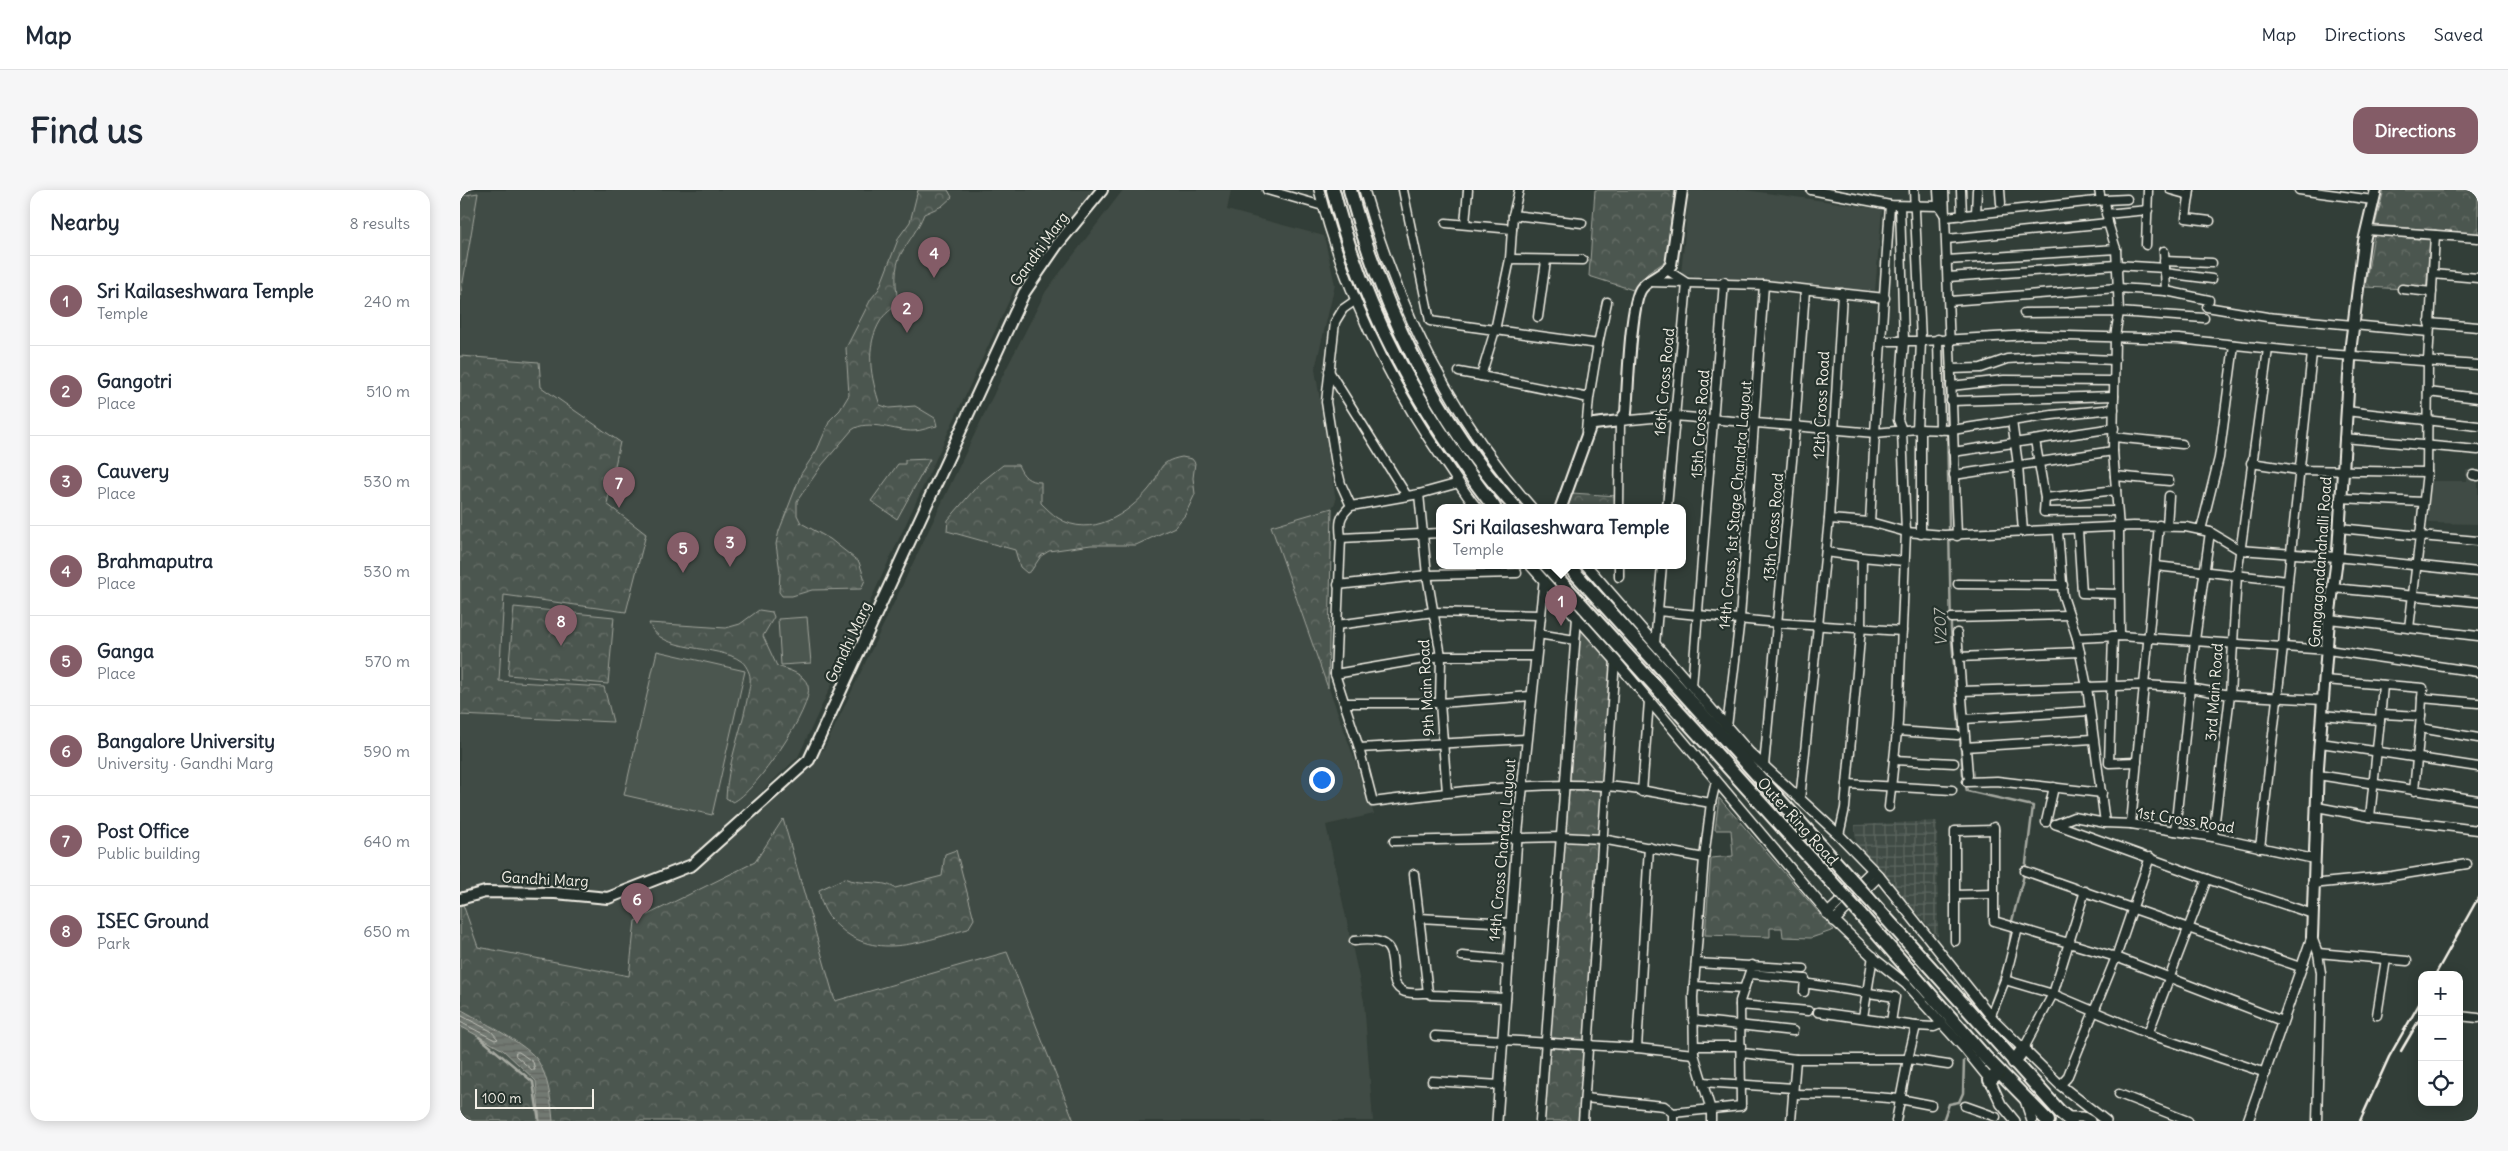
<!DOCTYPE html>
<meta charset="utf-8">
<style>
:root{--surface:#fff;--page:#f6f6f7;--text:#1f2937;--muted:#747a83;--line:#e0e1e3;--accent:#845c67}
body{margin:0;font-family:Delius,sans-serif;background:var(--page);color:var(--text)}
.controls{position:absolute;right:15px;bottom:15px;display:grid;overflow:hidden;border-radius:10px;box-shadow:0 2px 12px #0003}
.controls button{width:45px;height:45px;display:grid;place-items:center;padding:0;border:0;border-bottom:1px solid var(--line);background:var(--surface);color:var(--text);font:25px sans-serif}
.scale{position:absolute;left:15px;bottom:12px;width:119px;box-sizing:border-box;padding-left:5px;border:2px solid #f4f1e8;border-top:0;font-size:14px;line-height:18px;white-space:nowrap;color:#f4f1e8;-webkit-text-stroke:4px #26332d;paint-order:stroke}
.you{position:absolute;left:861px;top:589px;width:18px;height:18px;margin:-12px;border:4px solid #fff;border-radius:50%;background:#1a73e8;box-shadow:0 0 0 8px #1a73e833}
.badge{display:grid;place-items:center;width:32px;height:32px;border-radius:50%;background:var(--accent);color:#fff;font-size:16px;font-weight:700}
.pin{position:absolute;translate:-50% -41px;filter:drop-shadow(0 1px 2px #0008)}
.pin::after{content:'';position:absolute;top:26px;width:18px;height:15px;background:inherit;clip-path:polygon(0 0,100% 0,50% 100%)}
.popup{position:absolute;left:976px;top:314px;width:250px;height:65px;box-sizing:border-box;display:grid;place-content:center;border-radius:10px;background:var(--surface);filter:drop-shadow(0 1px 4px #0005);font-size:16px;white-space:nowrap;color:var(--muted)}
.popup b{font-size:19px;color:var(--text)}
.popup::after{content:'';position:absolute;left:50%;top:100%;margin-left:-10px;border:10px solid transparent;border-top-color:var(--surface)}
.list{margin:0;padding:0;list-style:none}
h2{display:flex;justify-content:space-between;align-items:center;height:65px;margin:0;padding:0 20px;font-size:21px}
h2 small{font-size:16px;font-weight:400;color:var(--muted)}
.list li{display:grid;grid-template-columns:32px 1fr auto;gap:15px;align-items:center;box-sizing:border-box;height:90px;padding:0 20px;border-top:1px solid var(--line)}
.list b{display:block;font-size:19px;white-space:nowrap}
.list p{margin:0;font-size:16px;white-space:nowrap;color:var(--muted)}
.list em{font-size:16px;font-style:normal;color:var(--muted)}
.icon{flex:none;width:28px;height:28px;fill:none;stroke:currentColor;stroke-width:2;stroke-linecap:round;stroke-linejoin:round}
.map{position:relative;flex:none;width:2018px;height:931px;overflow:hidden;border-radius:15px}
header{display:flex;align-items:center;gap:30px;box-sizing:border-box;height:70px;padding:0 25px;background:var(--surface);border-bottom:1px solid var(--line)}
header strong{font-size:24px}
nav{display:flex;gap:28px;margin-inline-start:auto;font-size:18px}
.intro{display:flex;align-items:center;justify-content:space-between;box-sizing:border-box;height:120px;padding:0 30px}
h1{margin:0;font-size:35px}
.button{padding:12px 22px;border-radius:15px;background:var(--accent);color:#fff;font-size:18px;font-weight:700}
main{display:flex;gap:30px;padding:0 30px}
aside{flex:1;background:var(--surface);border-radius:15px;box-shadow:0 2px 12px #0003}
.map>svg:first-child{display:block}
.built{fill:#404b44}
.industrial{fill:url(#industrial-grid)}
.forest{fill:url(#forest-crowns);stroke:#a0a49c}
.pitch{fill:#4c564f;stroke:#a0a49c}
.water{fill:url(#water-rules);stroke:#a6a9a1}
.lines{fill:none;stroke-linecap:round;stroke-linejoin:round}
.shore{stroke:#c0c1b9;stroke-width:1}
.stream{stroke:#a6a9a1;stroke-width:2.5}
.minor-casing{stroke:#f4f1e8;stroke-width:11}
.tertiary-casing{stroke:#f4f1e8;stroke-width:12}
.secondary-casing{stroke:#f4f1e8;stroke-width:14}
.trunk-casing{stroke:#f4f1e8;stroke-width:16}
.minor{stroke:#26332d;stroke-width:8}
.tertiary{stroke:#26332d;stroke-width:9}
.secondary{stroke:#26332d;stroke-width:10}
.trunk{stroke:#26332d;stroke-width:12}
.rail{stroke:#f4f1e8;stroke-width:2.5}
.trunk-bridge-casing{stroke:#f4f1e8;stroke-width:16;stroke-linecap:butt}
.trunk-bridge{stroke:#26332d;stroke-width:12}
.labels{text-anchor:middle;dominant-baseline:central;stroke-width:4.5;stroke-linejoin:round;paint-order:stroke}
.street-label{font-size:15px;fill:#f4f1e8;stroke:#26332d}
.water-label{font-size:16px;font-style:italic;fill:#babbb3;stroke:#26332d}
</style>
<header>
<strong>Map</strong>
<nav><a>Map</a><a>Directions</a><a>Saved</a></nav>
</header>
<div class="intro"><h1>Find us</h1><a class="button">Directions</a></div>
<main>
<aside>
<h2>Nearby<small>8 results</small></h2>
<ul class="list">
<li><span class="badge">1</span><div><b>Sri Kailaseshwara Temple</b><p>Temple</p></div><em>240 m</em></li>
<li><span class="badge">2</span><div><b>Gangotri</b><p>Place</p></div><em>510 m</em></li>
<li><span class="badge">3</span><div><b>Cauvery</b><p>Place</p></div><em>530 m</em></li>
<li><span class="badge">4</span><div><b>Brahmaputra</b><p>Place</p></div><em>530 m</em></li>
<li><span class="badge">5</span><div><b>Ganga</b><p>Place</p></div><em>570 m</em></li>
<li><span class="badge">6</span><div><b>Bangalore University</b><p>University · Gandhi Marg</p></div><em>590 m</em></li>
<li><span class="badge">7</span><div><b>Post Office</b><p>Public building</p></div><em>640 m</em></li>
<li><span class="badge">8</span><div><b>ISEC Ground</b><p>Park</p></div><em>650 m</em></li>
</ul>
</aside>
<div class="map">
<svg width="2018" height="931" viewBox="0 0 2018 931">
<defs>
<pattern id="industrial-grid" width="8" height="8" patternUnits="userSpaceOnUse" patternTransform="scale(1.25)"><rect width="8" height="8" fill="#404b44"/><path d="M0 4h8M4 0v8" fill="none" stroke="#5c655f"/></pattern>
<pattern id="forest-crowns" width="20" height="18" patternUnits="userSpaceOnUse" patternTransform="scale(1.25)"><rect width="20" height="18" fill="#4c564f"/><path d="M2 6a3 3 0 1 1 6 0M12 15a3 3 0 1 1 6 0" fill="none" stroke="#666f68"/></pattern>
<pattern id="water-rules" width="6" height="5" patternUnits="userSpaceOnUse" patternTransform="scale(1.25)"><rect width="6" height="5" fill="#727972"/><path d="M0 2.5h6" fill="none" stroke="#60635e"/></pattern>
</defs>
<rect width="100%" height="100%" fill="#323e38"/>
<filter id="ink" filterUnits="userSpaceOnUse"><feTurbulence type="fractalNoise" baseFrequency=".02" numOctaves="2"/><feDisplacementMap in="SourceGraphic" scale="10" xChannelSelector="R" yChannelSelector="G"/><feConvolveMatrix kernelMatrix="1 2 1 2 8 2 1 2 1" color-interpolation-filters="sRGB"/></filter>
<g filter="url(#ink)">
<g class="built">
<path d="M0,0H632L554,100L338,567L230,669L170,693L175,706L236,681L364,559L541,189L586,101L663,0H771L767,20L864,46L875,95L855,179L876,311L872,318L811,336L914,624L866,635L904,811L913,931H0Z"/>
<path d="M1229,0H1285L1422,19L1415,101L1221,85Z"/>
<path d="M2006,280L2018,281V334L1969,333V291H2006Z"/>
</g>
<path class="industrial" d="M1477,631L1478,747L1396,653L1395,635Z"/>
<g class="forest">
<path d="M458,0H488L492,7L482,16L464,24C458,39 450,49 442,62C433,77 436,97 438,114C432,119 424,124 421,130C404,157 411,188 420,215L429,218L455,216L475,228L477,236C470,237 461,241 454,241C436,242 408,228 392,240L362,275L337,311V325L341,333L370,349L399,372L405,390L401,399L352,400L332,406H322L319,402L320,382L316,354L319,341L341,284L357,260L370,230L380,220L389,205L386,158L411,109L419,99L439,47L450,32Z"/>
<path d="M1135,0H1215L1206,71L1188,83L1173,100L1129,86Z"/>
<path d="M1924,0H2018V44L1915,35Z"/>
<path d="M18,3L0,110V6Z"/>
<path d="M1914,45L1970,50L1966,100L1905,97Z"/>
<path d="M0,166L79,172L81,197L160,252L147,314L186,344L166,422L44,405L39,491L144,497L153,532L0,525Z"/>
<path d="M722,267L732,269L735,273L733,288L735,304L725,325L715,337L676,355H631L589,361L581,366L571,381L567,383L560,377L555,360L487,341L488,330L519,294L543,275H558C563,286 568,292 581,292V313C586,318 592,324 598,328C631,349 668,324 689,299C703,282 695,272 722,267Z"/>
<path d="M470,269L437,329L411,311L438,274H445V270Z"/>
<path d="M1112,303L1157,306V317H1108Z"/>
<path d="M872,318L868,498L811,336Z"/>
<path d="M54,417L154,427L148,494L48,485Z"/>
<path d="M299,420L312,422L314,427L303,446L317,476C328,480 344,483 348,496C355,516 293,605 273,612L266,608C267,575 281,543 287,510C288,503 291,494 290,487C290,483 285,473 281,471C258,454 200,464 189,433L266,438L280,434Z"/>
<path d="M1117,427L1155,470L1123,931H1080Z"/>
<path d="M1259,608L1374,740L1351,748L1323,747L1322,738H1310V747L1245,745L1251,668L1273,666L1271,640H1255Z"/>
<path d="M323,629L375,811L547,762L614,931H0V706L18,757L169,786L175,731L295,672Z"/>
<path d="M496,660L514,729L508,739C465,750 416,772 379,737C367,727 361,716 359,700L385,688C402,696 421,689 435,698L482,686L485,664Z"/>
</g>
<g class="pitch">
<path d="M347,427L351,473L321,475L318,429Z"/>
<path d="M197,461L285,481L252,625L164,605Z"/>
</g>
<path class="water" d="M0,819C16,828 70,856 78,871C89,889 91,910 93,931H80L76,891L43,860L0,836Z"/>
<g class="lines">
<g class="shore">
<path d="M0,825L31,841L38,849L35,850L0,832"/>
<path d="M56,862H59L73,872L75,880H72L56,866Z"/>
</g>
<g class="stream">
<path d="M1485,126L1491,439L1503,584L1507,601L1573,616L1565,681L1552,731L1549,759"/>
<path d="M1530,816L1547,769"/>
<path d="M19,847L73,892L79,931"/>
<path d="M1483,931L1489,914L1499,912L1503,903L1504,871"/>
</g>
<g class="minor-casing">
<g id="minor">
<path d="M807,0L863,16"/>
<path d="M943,0L970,131L1035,140L1050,69L1053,25L1059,0"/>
<path d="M1351,0L1430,15L1479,16L1486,27L1645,10L1648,33L1656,59L1659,122L1655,147L1653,261L1659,338L1660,446"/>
<path d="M1454,0L1461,151L1457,239"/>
<path d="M1478,0L1479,16"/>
<path d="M1484,0L1497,346"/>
<path d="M1501,0L1502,26"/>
<path d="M1540,0L1541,13"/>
<path d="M1639,0L1641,10"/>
<path d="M1711,0L1729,5"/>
<path d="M1730,0L1726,28L1750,31"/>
<path d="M1839,0L1913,10"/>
<path d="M1645,10L1667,9"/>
<path d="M1430,15L1415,243L1457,239L1492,240L1592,225L1654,219"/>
<path d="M1516,24L1517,0"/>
<path d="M1646,24L1688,20"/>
<path d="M1053,25L1122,33"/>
<path d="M986,33L1052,39"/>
<path d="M1005,34L1008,0"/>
<path d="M1907,40L2018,48"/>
<path d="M1975,45L1968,171L1967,282L1960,346L2018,351"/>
<path d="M1487,49L1648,33"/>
<path d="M1686,55L1688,0"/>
<path d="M1050,69L1123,70"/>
<path d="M1487,70L1656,59"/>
<path d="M1704,71L1752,73"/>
<path d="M1705,83L1752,89"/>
<path d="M1973,84L2018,88"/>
<path d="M1488,87L1656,75L1705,78"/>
<path d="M1189,92L1304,95L1425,108"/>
<path d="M1942,99L1972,102"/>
<path d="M1706,101L1749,110"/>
<path d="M1490,111L1657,98L1706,101L1704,61"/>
<path d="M1747,117L1807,127L1969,142"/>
<path d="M1564,123L1659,122L1744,128"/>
<path d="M1078,127L1086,71"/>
<path d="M1969,133L2018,137"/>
<path d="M1478,149L1480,240"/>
<path d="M1421,151H1463L1570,145L1719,149L1852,163L2018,175"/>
<path d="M1138,154L1147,112"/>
<path d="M1491,179L1521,178L1547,169L1582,167L1655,170"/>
<path d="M869,181L947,306"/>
<path d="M999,182L1021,186"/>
<path d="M1491,196L1544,190L1654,191"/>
<path d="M1968,202L2018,208"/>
<path d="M1491,211L1654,206"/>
<path d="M1886,221L2018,236"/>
<path d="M1552,231L1558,275L1563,342"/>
<path d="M1126,241L1129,208L1138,154L1035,140L1021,186L1129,208"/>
<path d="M1654,247L1722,254"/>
<path d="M1884,248L2018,260"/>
<path d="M1575,250L1585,308L1584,322L1657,321"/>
<path d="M1493,262L1654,238"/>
<path d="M1791,273L1838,280L1967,282"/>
<path d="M1494,285L1653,261"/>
<path d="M2013,285L2018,286"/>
<path d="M1655,286L1709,291"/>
<path d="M999,293L959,304L891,316C879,326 879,333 881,348L875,484L899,558L913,612C990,602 1068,592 1145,596C1180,598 1216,607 1251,613L1244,668L1233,807L1234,864L1251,920V931"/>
<path d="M959,304L967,385L981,466L980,513L987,602"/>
<path d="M1585,308L1656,300"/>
<path d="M1880,308L1963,312"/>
<path d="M891,316L881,294L876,274L866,212L875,132L883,119L896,110"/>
<path d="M1159,317L1160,231L1214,226L1415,243L1410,332"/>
<path d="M1207,317L1227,93L1207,80"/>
<path d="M1369,329L1410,332L1446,342L1484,345L1673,336L1726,337L1750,342L1780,360L1877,367L2018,382"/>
<path d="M1707,336L1709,306"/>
<path d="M1879,338L1960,346L1949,438"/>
<path d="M1618,340L1622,403L1659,404"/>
<path d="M1741,340L1759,268L1774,155"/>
<path d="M1598,341L1603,406L1617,448"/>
<path d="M1461,344V240"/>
<path d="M881,348L980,343"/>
<path d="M1366,362L1402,367L1401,437L1385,618L1379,645"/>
<path d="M1402,367L1444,371"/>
<path d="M1696,376L1828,391L1823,457L1800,658"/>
<path d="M1159,387V375"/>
<path d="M1828,391L1852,163"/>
<path d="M1498,394L1603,395"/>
<path d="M878,395L967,385L1057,383"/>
<path d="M1873,398L2018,412"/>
<path d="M1198,421L1318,433L1442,441"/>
<path d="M1492,428L1609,425"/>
<path d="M1869,429L2018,446"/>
<path d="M877,435L974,422L1080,425"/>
<path d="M1497,443L1508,585"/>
<path d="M1078,444L1115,450"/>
<path d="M1653,446L1649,573L1677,572"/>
<path d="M1195,454L1202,375"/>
<path d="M1498,467L1620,462"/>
<path d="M875,484L981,466H1076"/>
<path d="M1865,490L1963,498L1962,508L2018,513"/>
<path d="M1232,497L1264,92"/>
<path d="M1501,501L1685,495L1730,498L1770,505L1863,510"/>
<path d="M885,513H980L1071,506"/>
<path d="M1922,524L1961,526L1962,508"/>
<path d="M1862,525L1920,530L1923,495"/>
<path d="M1504,529L1629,521"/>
<path d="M1267,537L1280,428L1304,95"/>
<path d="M1960,538L2018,548"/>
<path d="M1437,541L1497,545"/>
<path d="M1861,553L2018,577"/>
<path d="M1505,557L1632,549"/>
<path d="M899,558L1067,549"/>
<path d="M1434,570L1494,573"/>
<path d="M1304,576L1335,238L1345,100"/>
<path d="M1858,585L2018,610"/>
<path d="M1507,592L1537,591L1642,603"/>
<path d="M1387,594L1492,600"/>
<path d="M1954,601L1961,526"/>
<path d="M1182,602L1189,511"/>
<path d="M1340,610L1369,329L1382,103"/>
<path d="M1251,613L1256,591"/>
<path d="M1429,617L1438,532L1446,342L1442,240L1438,230L1444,151L1440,16"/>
<path d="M1857,617L1910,627L2018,640"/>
<path d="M1910,627L1920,530"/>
<path d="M1586,632L1594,597"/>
<path d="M1645,633L1627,497L1617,448L1660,446L1868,460L2018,482"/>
<path d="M1595,634L1747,689L1853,724"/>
<path d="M1596,634L1614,627L1645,633L1671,634L1753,647L1854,669"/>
<path d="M1671,634L1699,335"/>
<path d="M1534,637V731L1656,767L1822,831"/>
<path d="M1715,641L1735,450L1750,342"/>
<path d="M1753,647L1770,505L1777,385L1808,159"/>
<path d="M934,651L1102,647L1142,649L1244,668"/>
<path d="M1565,681L1840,777"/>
<path d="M954,684L968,803L972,805L1046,808"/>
<path d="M1747,689L1688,844L1806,883"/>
<path d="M1852,694L1932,686L2007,674"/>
<path d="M1495,705L1534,704"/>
<path d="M959,728L1051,733"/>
<path d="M1852,747L1858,763L1861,783L1857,931"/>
<path d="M894,751C956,743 917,792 945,802C952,804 961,803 968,803"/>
<path d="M1495,751V641L1534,640"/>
<path d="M1858,763L1947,771"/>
<path d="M1002,766L1049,770"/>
<path d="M1236,773L1344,779"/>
<path d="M1291,784L1345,789L1344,802"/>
<path d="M1545,790L1593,804L1688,844"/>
<path d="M1350,794L1435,807L1431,832"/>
<path d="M1234,796L1284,799"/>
<path d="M1280,815L1348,821"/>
<path d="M1358,822L1456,836L1448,869L1488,875"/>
<path d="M1531,825L1545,790L1558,738"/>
<path d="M1917,825L1926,769"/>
<path d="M1999,826L2018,828"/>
<path d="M1403,827L1413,766"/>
<path d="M1233,830L1333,841"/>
<path d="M1456,836L1474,837L1481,834"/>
<path d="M975,846L1177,858L1234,864"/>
<path d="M1234,856H1281"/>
<path d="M1177,858L1189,657"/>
<path d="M1564,858L1593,804L1625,701"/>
<path d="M1282,863L1336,869H1448L1436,931"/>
<path d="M972,891L1040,895"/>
<path d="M1242,892L1333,898"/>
<path d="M1600,895L1607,888L1656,767L1690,667"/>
<path d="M1333,904L1391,905L1440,909L1471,915"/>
<path d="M1659,904L1728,931"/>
<path d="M1125,908L1204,916L1213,923V931"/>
<path d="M1505,916L1536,927"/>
<path d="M1213,923L1281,916L1280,811L1292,775"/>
<path d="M1080,931L1117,427"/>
<path d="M1123,931L1155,470"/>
<path d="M1331,931L1336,869"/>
</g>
</g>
<g class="tertiary-casing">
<g id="tertiary">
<path d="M859,0C884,98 928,191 986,274C996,288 1005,304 1016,317"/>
<path d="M904,0C937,115 991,226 1071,317"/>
<path d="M1070,375L1155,470L1372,728L1417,771L1446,794L1505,859L1530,890L1541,914L1555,931"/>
<path d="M1126,375L1289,562L1379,645L1419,686L1534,830L1600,895L1646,931"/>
<path d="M1367,724L1413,680"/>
<path d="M1374,731L1419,686"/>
<path d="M1565,910L1572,931"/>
<path d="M1606,927H1623L1630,931"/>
<path d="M1037,931L1057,648L1084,392"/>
<path d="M1788,931L1852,747"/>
</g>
</g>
<g class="secondary-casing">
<g id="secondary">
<path d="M1101,317L1130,237L1134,234L1160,231L1166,223C1168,199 1170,116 1181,99C1189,88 1203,86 1211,75L1222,0"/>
<path d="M0,709L25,702L95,703L148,708L232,675L349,570L564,103L597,55L642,0"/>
<path d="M1852,747L1858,577L1869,429L1878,361L1891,154L1904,51L1916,0"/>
</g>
</g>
<g class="trunk-casing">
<g id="trunk">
<path d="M873,0C903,121 959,219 1034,317"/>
<path d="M890,0C920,113 976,231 1055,317"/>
<path d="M1086,375L1379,700"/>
<path d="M1108,375L1390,688"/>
<path d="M1408,708L1600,922L1611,931"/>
<path d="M1394,717L1525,867L1588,931"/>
<path d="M1554,872L1564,858"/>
<path d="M1530,890L1539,882"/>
</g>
</g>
<use href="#minor" class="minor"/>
<use href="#tertiary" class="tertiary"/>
<use href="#secondary" class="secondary"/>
<use href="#trunk" class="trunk"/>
<g class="rail">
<path d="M1975,785L2018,708"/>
<path d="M1941,861L1962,825"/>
<path d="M1900,931L1929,867L1962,809"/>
</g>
<g class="trunk-bridge-casing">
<g id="trunk-bridge">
<path d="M1390,688L1408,708"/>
<path d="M1379,700L1394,717"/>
</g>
</g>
<use href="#trunk-bridge" class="trunk-bridge"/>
</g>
</g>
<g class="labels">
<g class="street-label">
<text transform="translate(579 59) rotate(-54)">Gandhi Marg</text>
<text transform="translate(1204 192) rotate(-85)">16th Cross Road</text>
<text transform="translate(1361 215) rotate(-87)">12th Cross Road</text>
<text transform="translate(1240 234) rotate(-86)">15th Cross Road</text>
<text transform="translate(1275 315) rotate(-85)">14th Cross, 1st Stage Chandra Layout</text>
<text transform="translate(1313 337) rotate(-85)">13th Cross Road</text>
<text transform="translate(1860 372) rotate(-86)">Gangagondanahalli Road</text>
<text transform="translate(388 452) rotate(-65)">Gandhi Marg</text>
<text transform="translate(966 498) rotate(-93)">9th Main Road</text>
<text transform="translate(1754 502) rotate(-86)">3rd Main Road</text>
<text transform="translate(1726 630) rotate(9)">1st Cross Road</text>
<text transform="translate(1338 631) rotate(48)">Outer Ring Road</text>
<text transform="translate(1042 660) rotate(-85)">14th Cross Chandra Layout</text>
<text transform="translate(85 689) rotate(3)">Gandhi Marg</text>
</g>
<g class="water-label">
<text transform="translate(1480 438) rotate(-93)">V207</text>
</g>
</g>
</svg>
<div class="controls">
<button>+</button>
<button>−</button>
<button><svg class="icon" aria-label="locate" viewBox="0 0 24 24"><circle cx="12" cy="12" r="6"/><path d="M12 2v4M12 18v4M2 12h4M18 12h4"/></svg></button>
</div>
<div class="scale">100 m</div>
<div class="you"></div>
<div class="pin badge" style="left:1101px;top:436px">1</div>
<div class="popup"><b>Sri Kailaseshwara Temple</b>Temple</div>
<div class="pin badge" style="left:447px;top:143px">2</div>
<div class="pin badge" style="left:270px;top:377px">3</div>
<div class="pin badge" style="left:474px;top:88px">4</div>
<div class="pin badge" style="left:223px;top:383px">5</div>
<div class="pin badge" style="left:177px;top:734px">6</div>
<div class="pin badge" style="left:159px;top:318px">7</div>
<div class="pin badge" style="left:101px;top:456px">8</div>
</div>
</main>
